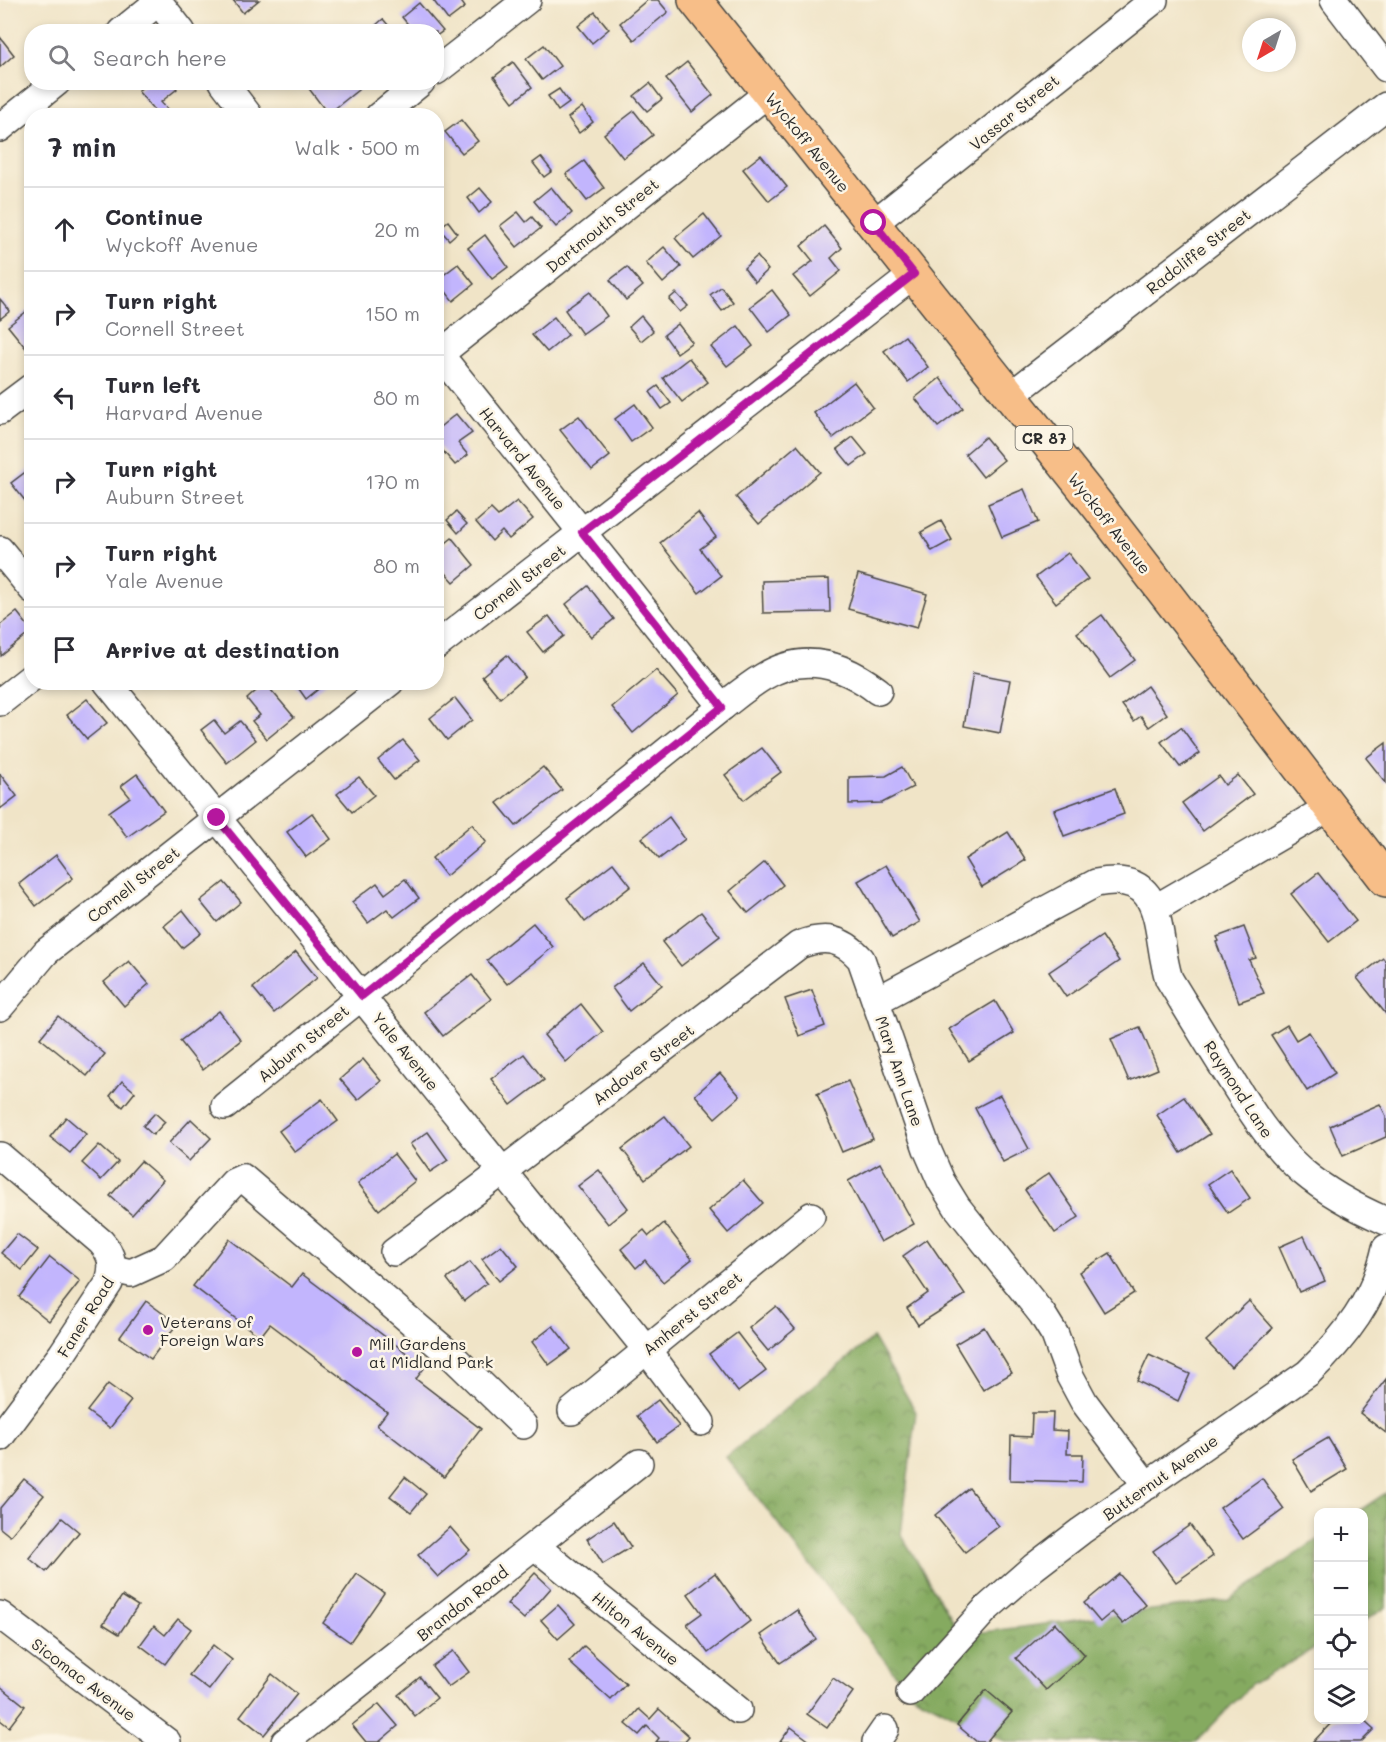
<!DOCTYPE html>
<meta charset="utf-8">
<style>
:root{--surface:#fff;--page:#f2f2f3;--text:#2b2b33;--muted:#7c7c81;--line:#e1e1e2}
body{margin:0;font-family:Mali,sans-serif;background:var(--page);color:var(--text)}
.controls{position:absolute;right:18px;bottom:18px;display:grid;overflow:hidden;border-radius:12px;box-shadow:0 3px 9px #0003}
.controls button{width:54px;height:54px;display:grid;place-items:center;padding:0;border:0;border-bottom:2px solid var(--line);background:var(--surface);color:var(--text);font:30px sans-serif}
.compass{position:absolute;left:1242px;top:18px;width:54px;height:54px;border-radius:50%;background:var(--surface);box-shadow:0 3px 9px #0003;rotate:219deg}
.stop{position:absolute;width:18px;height:18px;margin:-14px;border:4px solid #b5179e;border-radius:50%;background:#fff}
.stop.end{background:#b5179e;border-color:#fff;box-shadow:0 2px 6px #0008}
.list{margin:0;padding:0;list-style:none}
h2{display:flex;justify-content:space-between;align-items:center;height:78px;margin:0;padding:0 24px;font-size:26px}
h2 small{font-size:20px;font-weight:400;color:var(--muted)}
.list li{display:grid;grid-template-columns:39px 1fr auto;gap:18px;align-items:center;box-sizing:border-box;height:84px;padding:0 24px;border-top:2px solid var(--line)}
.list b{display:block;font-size:22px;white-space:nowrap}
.list p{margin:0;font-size:20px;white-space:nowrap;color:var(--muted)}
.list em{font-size:20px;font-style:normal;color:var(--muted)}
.icon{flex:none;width:33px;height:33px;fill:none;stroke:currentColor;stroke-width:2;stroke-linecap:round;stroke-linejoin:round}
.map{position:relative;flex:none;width:1386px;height:1742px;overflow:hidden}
.search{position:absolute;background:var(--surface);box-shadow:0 3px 9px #0003;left:24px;top:24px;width:420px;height:66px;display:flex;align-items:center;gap:15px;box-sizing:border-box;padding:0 21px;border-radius:24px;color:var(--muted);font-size:22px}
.panel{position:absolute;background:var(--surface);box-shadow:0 3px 9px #0003;left:24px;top:108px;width:420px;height:582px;border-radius:24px}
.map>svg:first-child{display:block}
.forest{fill:url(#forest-crowns);stroke:#586a46;stroke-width:1.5}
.building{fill:#c2b5fd}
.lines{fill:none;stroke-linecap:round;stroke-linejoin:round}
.minor-casing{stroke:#494742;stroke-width:30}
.major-casing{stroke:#494742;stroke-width:36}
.minor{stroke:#fff;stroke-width:27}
.major{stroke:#f7be88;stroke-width:33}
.route{stroke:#b5179e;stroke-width:8}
.poi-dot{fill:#b5179e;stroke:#fcf5e5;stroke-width:2}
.labels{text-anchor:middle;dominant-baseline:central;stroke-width:5;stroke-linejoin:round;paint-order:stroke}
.shield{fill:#fcf5e5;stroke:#6a6863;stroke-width:1.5}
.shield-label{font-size:15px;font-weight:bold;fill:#2b2b2b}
.street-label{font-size:16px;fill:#2b2b2b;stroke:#fcf5e5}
.poi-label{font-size:16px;fill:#2b2b2b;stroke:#fcf5e5;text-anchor:start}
</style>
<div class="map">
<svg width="1386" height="1742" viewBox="0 0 1386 1742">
<defs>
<pattern id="forest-crowns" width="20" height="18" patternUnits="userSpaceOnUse" patternTransform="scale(1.5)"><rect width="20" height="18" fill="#85aa60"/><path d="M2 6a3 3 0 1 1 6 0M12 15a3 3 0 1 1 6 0" fill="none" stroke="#6d8b4f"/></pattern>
</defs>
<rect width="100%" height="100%" fill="#fcf5e5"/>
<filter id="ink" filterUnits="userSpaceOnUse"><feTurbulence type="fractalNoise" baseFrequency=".0167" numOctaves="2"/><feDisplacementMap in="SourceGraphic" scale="12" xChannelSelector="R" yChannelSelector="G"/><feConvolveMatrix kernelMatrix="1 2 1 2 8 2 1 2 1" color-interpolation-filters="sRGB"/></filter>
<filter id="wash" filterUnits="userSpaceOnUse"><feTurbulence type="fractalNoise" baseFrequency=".008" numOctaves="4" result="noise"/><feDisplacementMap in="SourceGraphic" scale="24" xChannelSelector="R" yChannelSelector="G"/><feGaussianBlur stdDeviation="1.35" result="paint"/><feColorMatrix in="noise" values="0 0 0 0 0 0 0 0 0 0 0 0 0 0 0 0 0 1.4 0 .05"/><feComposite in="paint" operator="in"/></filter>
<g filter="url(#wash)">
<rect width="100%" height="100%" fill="#f0e4c7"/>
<g class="forest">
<path d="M873,1338L916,1412L901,1534L960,1635L1229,1600L1318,1539V1646L1251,1685L1196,1742H1006L910,1693L726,1457Z"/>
<path d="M1386,1493V1608L1364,1621V1512H1357Z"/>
</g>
<g id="blocks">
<g class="building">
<path d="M233,0H259L243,13Z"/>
<path d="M433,0H460L465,7L448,20Z"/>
<path d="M647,0H658L668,12L634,40L620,23Z"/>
<path d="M419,3L443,31L436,36V32H414L402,17Z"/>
<path d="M595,12L609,29L592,43L578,26Z"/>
<path d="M383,19L394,32H368Z"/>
<path d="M0,37L14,55L0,67Z"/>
<path d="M544,45L560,66L542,80L526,59Z"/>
<path d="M513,62L532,87L513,102L494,77Z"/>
<path d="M687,62L713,95L692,112L666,79Z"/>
<path d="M148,82H171L177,89L161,102L167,109L159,116L138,91Z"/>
<path d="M304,82H368L328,114Z"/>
<path d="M650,83L662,99L647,111L634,96Z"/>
<path d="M559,89L569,103L558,111L548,96Z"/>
<path d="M582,107L593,122L579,133L568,118Z"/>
<path d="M634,111L653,135L623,158L604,134Z"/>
<path d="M461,120L478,141L462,153L445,132Z"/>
<path d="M761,155L787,187L769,201L743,169Z"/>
<path d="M541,157L552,171L544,177L533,163Z"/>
<path d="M584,161L604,188L587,201L566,174Z"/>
<path d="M551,187L572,213L556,227L534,201Z"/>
<path d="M480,188L492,202L479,213L468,198Z"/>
<path d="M518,212L526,222L532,217L541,228L517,247L500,226Z"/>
<path d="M704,214L721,236L693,259L675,238Z"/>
<path d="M448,221L457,233L449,240L439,228Z"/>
<path d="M824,226L842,248L831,258L841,271L810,296L793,276L813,261L801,246Z"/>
<path d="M485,235L508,267L492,279L468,248Z"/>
<path d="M664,247L681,267L663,283L646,263Z"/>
<path d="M757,256L768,270L755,282L744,268Z"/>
<path d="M458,264L474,284L453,301L437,280Z"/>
<path d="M627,267L643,286L626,300L610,280Z"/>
<path d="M721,287L733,302L722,311L710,295Z"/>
<path d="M772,290L791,315L769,332L750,307Z"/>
<path d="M590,292L607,316L582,334L565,310Z"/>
<path d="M676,293L688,306L680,312L669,299Z"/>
<path d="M0,299L10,311L0,319Z"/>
<path d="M32,307V350L29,352L8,326Z"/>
<path d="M641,316L653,331L641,341L629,327Z"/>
<path d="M554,317L568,335L547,352L532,335Z"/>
<path d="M678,324L692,342L677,353L664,335Z"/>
<path d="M738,326L753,346L727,366L711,347Z"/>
<path d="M905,336L928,367L908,382L884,351Z"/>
<path d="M689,358L708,382L682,402L663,378Z"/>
<path d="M940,378L963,408L938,427L915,398Z"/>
<path d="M854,382L873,407L833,438L814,413Z"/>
<path d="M658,386L671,403L662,409L650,392Z"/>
<path d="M635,404L652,427L631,442L615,419Z"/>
<path d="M456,414L472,433L458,443L468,455L455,465L436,443V430Z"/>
<path d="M579,416L610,456L592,470L560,430Z"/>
<path d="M853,437L867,454L851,466L837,449Z"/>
<path d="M985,437L1004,460L983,477L965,454Z"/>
<path d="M797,445L820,472L759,524L736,497Z"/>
<path d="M32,467V497L26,502L11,483Z"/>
<path d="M1024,489L1038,522L1002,537L988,504Z"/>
<path d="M517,501L533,519L509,539L502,531L492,541L476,522L491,509L498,516Z"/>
<path d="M456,512L467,524L458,533L447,520Z"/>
<path d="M698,513L716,537L700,549L721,576L699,593L660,543Z"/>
<path d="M941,521L952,540L932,551L921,532Z"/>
<path d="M452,538L474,565L454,582L436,562V551Z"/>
<path d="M1068,553L1088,579L1056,603L1036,577Z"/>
<path d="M858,574L927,594L917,628L848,609Z"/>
<path d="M829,579L830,612L763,613L762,581Z"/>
<path d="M588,586L614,619L591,637L566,604Z"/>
<path d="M17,612L32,631L1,656L0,625Z"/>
<path d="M1102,615L1135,660L1110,678L1077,633Z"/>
<path d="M549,616L564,636L543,652L527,632Z"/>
<path d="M507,655L525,677L500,698L482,676Z"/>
<path d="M656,670L678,695L633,733L612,707Z"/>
<path d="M973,673L1010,680L1000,733L964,726Z"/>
<path d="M294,682H327L306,699Z"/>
<path d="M265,683L294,717L267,739L252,721L260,715L247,699Z"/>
<path d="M1147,686L1167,714L1149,727L1141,716L1134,721L1122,705Z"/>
<path d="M455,698L472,720L447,740L430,718Z"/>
<path d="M87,699L107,723L87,739L67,715Z"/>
<path d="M214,720L224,733L240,721L256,740L227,763L201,730Z"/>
<path d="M1181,727L1200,753L1180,767L1161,742Z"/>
<path d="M403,740L420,760L394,780L378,760Z"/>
<path d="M1386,743V783L1366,758Z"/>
<path d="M762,748L781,772L744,800L725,775Z"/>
<path d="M543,767L562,790L516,826L497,803Z"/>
<path d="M902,767L913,787L882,803L849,804V777L886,776Z"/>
<path d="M0,774L17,796L0,809Z"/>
<path d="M137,774L164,811L127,837L109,812L130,797L121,786Z"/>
<path d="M1238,775L1253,794L1203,831L1182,803L1219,776L1225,785Z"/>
<path d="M359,777L374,795L352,812L337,794Z"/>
<path d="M1115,788L1124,814L1064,836L1054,810Z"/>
<path d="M312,813L331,839L306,857L287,832Z"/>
<path d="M669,817L685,839L659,859L642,838Z"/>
<path d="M472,824L486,842L446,876L432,858Z"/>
<path d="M1008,832L1026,860L982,887L965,859Z"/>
<path d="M56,855L73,878L36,906L19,884Z"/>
<path d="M765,862L783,885L748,913L730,891Z"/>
<path d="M613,863L631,886L585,922L567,898Z"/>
<path d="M886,865L920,922L892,938L858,881Z"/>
<path d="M1318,873L1356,921L1329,942L1291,894Z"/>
<path d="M405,879L419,898L394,917L387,909L368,923L352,902L377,883L385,894Z"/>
<path d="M224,882L241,902L217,922L200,901Z"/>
<path d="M183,910L201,933L182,948L164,926Z"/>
<path d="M701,912L720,936L681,966L662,942Z"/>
<path d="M533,923L553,947L507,984L487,960Z"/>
<path d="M1244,927L1256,958L1249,960L1264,993L1239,1002L1216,942L1219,941L1217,937Z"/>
<path d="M1102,936L1119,961L1066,997L1049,972Z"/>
<path d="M296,952L317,978L274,1013L253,988Z"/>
<path d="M1383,958L1386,962V1014L1357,978Z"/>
<path d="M129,961L149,984L124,1006L104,982Z"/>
<path d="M644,963L662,985L629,1011L612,988Z"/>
<path d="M472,975L491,999L443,1036L424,1012Z"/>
<path d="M812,990L825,1026L799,1036L785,999Z"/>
<path d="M995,1001L1014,1033L969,1061L949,1029Z"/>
<path d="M581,1004L603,1032L566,1062L544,1035Z"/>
<path d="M219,1011L241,1040L203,1070L180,1041Z"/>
<path d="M58,1016L105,1054L87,1076L40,1038Z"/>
<path d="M1287,1025L1296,1040L1309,1032L1335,1073L1307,1091L1271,1035Z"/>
<path d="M1140,1027L1158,1069L1129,1081L1111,1039Z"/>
<path d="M524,1054L544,1080L511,1105L491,1079Z"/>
<path d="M363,1059L381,1081L358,1100L340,1079Z"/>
<path d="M720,1073L740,1096L715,1118L695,1095Z"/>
<path d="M122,1081L135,1092L123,1107L110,1096Z"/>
<path d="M848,1081L873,1139L842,1152L817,1094Z"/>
<path d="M1000,1095L1029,1149L1003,1162L975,1108Z"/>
<path d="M1184,1097L1210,1134L1181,1153L1157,1115Z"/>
<path d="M322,1099L338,1121L295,1152L279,1131Z"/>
<path d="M1380,1104L1386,1116V1137L1343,1156L1330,1126Z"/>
<path d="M155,1113L165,1122L153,1135L143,1126Z"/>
<path d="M665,1116L689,1146L645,1179L622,1149Z"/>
<path d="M66,1117L86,1134L70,1153L50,1137Z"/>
<path d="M191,1119L211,1138L189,1161L169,1143Z"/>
<path d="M428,1132L448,1160L430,1172L410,1144Z"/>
<path d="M99,1145L118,1162L101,1180L82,1163Z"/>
<path d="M394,1154L415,1181L379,1210L358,1183Z"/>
<path d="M141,1161L163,1180L132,1215L110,1196Z"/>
<path d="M880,1163L914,1224L881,1242L848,1181Z"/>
<path d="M1230,1169L1250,1198L1228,1213L1208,1184Z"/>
<path d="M599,1170L628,1208L608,1224L578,1186Z"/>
<path d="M1049,1173L1079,1217L1055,1233L1025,1190Z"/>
<path d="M743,1180L763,1203L728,1233L709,1210Z"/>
<path d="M664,1223L692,1259L663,1282L645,1260L636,1268L621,1249L644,1230L649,1236Z"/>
<path d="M17,1234L38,1250L22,1270L1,1253Z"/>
<path d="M1304,1236L1325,1281L1299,1292L1279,1247Z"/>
<path d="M229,1239L292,1287L302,1274L425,1367L416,1379L481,1429L444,1477L377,1425L387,1412L270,1324L260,1337L193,1286Z"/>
<path d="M927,1239L965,1295L918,1325L907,1308L928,1293L903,1256Z"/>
<path d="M501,1245L518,1266L499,1281L482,1259Z"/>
<path d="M1110,1253L1134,1293L1104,1312L1079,1272Z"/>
<path d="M50,1257L80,1281L49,1321L19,1297Z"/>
<path d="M470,1262L487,1283L464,1301L447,1279Z"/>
<path d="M146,1301L177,1324L151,1359L120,1337Z"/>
<path d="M1249,1301L1273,1328L1231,1367L1206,1341Z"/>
<path d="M776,1306L795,1329L768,1351L749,1328Z"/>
<path d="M553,1326L571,1349L549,1365L532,1342Z"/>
<path d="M984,1327L1012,1373L983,1390L955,1344Z"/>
<path d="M737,1333L766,1371L738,1392L709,1354Z"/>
<path d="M1149,1355L1190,1374L1178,1401L1137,1381Z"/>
<path d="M1386,1379V1433L1360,1413Z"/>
<path d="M108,1384L131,1401L110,1428L87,1411Z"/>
<path d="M658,1400L679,1426L657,1442L637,1416Z"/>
<path d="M1032,1413H1053L1052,1430L1068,1431L1067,1454H1083L1082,1482L1010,1480L1011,1436L1031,1437Z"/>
<path d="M1328,1438L1347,1469L1311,1491L1292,1459Z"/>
<path d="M405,1477L426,1494L411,1512L390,1496Z"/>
<path d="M1262,1478L1284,1509L1243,1539L1220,1508Z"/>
<path d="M24,1479L44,1495L10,1536L0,1528V1508Z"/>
<path d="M969,1488L999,1526L965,1552L935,1515Z"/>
<path d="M62,1518L79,1532L46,1572L29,1558Z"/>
<path d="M614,1521L631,1547L603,1564L587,1539Z"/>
<path d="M1190,1525L1213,1556L1176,1582L1153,1551Z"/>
<path d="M450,1527L470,1550L438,1577L418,1555Z"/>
<path d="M535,1573L551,1588L524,1619L507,1604Z"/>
<path d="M715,1573L750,1621L708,1653L687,1624L702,1613L688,1594Z"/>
<path d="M357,1574L384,1593L350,1642L323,1623Z"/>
<path d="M1119,1574L1146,1605L1123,1624L1112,1612L1100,1622L1084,1603Z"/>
<path d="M122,1596L138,1606L119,1634L103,1624Z"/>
<path d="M558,1605L575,1624L558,1639L541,1620Z"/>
<path d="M797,1610L816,1639L780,1663L761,1635Z"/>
<path d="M178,1619L191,1629L165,1664L140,1645L154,1626L165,1635Z"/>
<path d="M1055,1623L1085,1655L1046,1690L1016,1658Z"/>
<path d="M213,1645L232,1660L209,1690L189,1675Z"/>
<path d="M584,1646L626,1684L611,1700L569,1662Z"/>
<path d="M453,1651L469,1672L448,1687L432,1666Z"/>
<path d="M272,1674L297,1694L264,1735L240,1716Z"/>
<path d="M420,1677L437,1698L415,1716L398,1695Z"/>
<path d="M833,1678L853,1692L827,1728L807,1714Z"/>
<path d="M0,1686L25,1706L9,1727L0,1720Z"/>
<path d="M986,1690L1012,1712L986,1742H977L957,1725Z"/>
<path d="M379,1704L398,1726L379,1742H366L352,1725Z"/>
<path d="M639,1709L650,1719L659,1709L689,1736L684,1742H656L659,1738L647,1726L639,1735L626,1724Z"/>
<path d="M1334,1720H1364L1374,1729L1361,1742H1313Z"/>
<path d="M791,1727L811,1742H780Z"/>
</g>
</g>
</g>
<g filter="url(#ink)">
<use href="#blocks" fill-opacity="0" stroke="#494742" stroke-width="1.5"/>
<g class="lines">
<g class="minor-casing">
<g id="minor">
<path d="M157,0L182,32"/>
<path d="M1334,0L1386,68"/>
<path d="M121,32L158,2"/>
<path d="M436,71L527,0"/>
<path d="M223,82L249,116"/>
<path d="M379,116L421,82"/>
<path d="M0,128L57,82"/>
<path d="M874,223L1154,0"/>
<path d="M436,350L722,707"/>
<path d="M436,357L768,93"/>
<path d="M1010,396L1386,106"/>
<path d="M0,411L32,387"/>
<path d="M0,550L32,589"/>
<path d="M436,646L914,274"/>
<path d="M107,682L647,1350L701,1422"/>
<path d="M0,702L32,677"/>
<path d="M1156,908L1328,808"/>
<path d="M876,1001L1096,883C1169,868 1154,936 1169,979C1188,1010 1206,1040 1225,1070C1248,1107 1270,1143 1303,1172C1328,1193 1356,1208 1386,1221"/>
<path d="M0,1007L46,952L390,682"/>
<path d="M225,1106L722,707C735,697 748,686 763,677C804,652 843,664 878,691"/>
<path d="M0,1156L101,1242C113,1255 114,1267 109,1283L62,1354L0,1437"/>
<path d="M394,1252L503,1171L799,945C825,935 842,938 861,959L927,1149L941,1181L957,1207L1042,1314L1055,1335L1070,1376L1084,1402L1147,1486"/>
<path d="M113,1269L131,1273L164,1258L234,1182L243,1178L455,1359L523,1425"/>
<path d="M572,1411L811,1216"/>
<path d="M535,1546L738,1710"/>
<path d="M0,1615L167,1742"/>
<path d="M910,1693L986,1609L1034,1567L1081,1531L1308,1373C1345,1338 1375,1299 1386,1248"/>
<path d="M285,1742L639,1463"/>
<path d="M876,1742L885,1729"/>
</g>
</g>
<g class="major-casing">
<path id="major" d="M695,0L1098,506L1386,880"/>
</g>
<use href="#minor" class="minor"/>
<use href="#major" class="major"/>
</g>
</g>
<g class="lines" filter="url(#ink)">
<path class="route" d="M217,818L362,996L722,707L582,532L914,274L874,223"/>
</g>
<g class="poi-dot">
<circle cx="148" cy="1330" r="6"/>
<circle cx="357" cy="1352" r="6"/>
</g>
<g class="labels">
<rect class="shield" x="1015.5" y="426" width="57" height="24" rx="4.5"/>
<g class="shield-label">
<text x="1044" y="438">CR 87</text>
</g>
<g class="street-label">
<text transform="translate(1014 112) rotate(-39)">Vassar Street</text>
<text transform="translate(808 142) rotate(51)">Wyckoff Avenue</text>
<text transform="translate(602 225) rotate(-39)">Dartmouth Street</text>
<text transform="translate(1198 251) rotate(-38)">Radcliffe Street</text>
<text transform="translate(523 458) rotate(51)">Harvard Avenue</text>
<text transform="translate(1110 523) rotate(52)">Wyckoff Avenue</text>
<text transform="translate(519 582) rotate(-38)">Cornell Street</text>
<text transform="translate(133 884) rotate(-38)">Cornell Street</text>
<text transform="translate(303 1043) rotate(-39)">Auburn Street</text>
<text transform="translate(406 1051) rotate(51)">Yale Avenue</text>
<text transform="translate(643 1064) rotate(-37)">Andover Street</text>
<text transform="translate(900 1071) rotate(71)">Mary Ann Lane</text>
<text transform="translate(1239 1089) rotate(57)">Raymond Lane</text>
<text transform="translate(692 1313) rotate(-39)">Amherst Street</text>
<text transform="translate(85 1317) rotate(-58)">Faner Road</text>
<text transform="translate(1160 1477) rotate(-35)">Butternut Avenue</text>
<text transform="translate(462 1603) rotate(-38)">Brandon Road</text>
<text transform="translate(636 1628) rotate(39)">Hilton Avenue</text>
<text transform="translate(84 1679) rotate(37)">Sicomac Avenue</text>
</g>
<g class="poi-label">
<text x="160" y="1321">Veterans of<tspan x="160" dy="18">Foreign Wars</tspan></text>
<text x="369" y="1343">Mill Gardens<tspan x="369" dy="18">at Midland Park</tspan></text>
</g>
</g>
</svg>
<div class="controls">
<button>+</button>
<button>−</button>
<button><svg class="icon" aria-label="locate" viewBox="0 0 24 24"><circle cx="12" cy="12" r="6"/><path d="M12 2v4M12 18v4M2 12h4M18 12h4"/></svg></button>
<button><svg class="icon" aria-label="layers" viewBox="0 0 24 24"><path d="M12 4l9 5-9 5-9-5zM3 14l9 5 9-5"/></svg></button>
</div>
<svg class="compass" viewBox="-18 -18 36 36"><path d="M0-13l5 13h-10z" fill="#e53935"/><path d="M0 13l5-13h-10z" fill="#7c7c81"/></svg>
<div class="stop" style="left:874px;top:223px"></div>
<div class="stop end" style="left:217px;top:818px"></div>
<div class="search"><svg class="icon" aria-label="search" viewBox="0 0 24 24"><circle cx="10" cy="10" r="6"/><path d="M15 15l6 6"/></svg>Search here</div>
<section class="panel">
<h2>7 min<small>Walk · 500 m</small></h2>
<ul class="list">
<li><svg class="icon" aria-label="ahead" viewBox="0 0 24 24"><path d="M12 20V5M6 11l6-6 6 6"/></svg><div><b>Continue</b><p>Wyckoff Avenue</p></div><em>20 m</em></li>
<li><svg class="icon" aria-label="right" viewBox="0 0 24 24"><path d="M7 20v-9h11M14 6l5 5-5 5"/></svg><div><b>Turn right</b><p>Cornell Street</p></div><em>150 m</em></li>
<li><svg class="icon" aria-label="left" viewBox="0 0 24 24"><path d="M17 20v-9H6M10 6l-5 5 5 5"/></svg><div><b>Turn left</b><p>Harvard Avenue</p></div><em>80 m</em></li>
<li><svg class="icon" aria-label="right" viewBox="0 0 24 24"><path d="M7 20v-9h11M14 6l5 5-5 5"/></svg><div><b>Turn right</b><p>Auburn Street</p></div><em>170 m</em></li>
<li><svg class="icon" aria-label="right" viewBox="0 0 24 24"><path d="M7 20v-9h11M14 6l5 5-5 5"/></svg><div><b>Turn right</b><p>Yale Avenue</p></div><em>80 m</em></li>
<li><svg class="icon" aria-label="arrive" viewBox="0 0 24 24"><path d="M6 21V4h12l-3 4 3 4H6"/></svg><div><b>Arrive at destination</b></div></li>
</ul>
</section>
</div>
